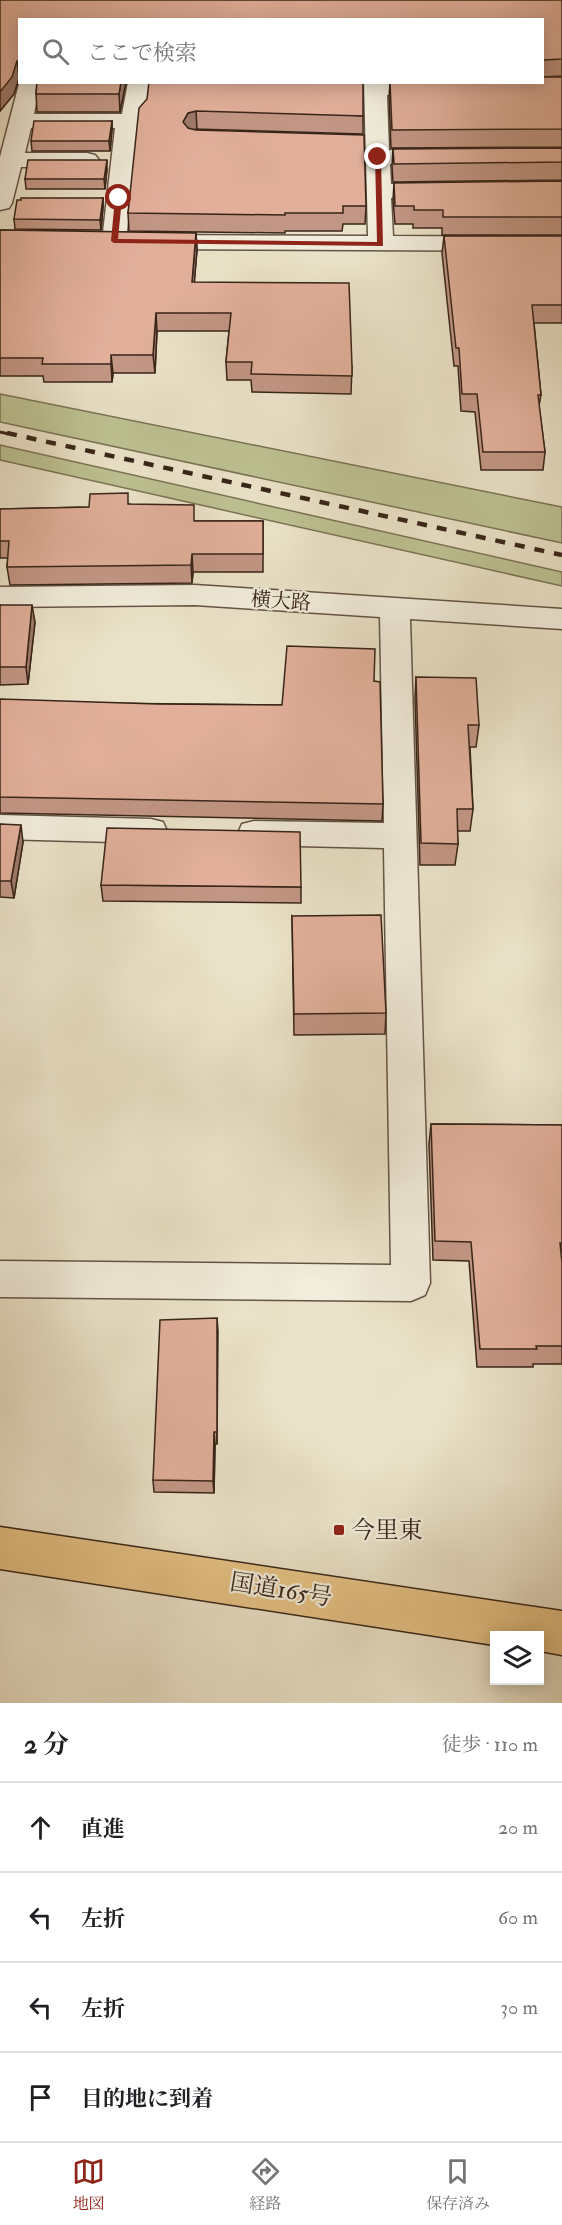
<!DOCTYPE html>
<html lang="ja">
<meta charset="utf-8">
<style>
:root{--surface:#fff;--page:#f6f6f6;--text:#202124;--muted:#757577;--line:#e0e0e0;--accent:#8f2418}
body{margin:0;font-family:"IM FELL Double Pica","Noto Serif JP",serif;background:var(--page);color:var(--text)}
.controls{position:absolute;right:18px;bottom:18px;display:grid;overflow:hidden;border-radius:0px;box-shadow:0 3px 15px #0003}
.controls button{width:54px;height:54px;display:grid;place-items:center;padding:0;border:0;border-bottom:2px solid var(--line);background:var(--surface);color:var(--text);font:30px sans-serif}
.stop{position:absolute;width:18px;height:18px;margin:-14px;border:4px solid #8f2418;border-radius:50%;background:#fff}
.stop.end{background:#8f2418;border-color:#fff;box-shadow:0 2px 6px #0008}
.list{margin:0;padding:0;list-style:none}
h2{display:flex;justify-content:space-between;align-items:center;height:78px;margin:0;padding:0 24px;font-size:26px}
h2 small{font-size:20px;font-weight:400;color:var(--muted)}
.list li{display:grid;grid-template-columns:39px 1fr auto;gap:18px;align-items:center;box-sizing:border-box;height:90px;padding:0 24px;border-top:2px solid var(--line)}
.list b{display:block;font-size:22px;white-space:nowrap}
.list em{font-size:20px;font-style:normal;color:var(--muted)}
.icon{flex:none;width:33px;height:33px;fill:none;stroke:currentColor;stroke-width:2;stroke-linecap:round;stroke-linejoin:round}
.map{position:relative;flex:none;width:562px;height:1703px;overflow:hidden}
.search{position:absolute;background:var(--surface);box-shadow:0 3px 15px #0003;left:18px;right:18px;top:18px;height:66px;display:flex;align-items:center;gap:15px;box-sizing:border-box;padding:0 21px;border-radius:0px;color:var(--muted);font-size:22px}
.sheet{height:438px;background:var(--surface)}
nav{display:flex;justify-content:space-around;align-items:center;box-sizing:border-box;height:84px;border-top:2px solid var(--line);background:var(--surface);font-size:16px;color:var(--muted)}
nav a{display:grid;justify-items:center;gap:3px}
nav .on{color:var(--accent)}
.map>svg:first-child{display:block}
.green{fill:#bdc192;stroke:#7a7355;stroke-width:1.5}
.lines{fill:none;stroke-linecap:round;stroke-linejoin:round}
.minor-casing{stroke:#645444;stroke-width:3}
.highway-casing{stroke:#382518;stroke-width:3}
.minor{fill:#f1ecdb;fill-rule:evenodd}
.highway{fill:#e5c184;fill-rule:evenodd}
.rail-far1{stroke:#382518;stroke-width:3;stroke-dasharray:8 8;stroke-linecap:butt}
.rail{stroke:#382518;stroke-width:4.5;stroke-dasharray:10 10;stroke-linecap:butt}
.wall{fill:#c29684;stroke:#382518;stroke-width:1.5}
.shaded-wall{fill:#9e7a6c;stroke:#382518;stroke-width:1.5}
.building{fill:#e1af9a;stroke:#382518;stroke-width:1.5}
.route{fill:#8f2418}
.poi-dot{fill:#8f2418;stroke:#f1ecdb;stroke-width:2}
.labels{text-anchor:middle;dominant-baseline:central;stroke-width:4.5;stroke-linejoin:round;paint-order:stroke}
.street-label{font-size:20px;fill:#382518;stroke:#f1ecdb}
.near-poi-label{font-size:24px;fill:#382518;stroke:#f1ecdb;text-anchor:start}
.near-street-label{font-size:24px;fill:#382518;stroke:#f1ecdb}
</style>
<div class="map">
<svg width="562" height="1703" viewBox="0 0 562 1703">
<rect width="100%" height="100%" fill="#eae2c8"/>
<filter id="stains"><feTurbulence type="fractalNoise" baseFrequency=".00333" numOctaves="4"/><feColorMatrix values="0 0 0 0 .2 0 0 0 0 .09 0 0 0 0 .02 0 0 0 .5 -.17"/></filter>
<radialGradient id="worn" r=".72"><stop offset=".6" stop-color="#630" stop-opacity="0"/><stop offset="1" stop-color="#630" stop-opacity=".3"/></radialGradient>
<g class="green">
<path d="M0,394L562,507V543L0,422Z"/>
<path d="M0,445L562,572V586L0,460Z"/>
</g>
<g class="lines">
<g class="minor-casing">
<g id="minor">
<path d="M20,80V82H40L34,114H122L128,82H150L146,116L138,124L126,241L123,246L114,248L105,246L102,241L115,128H31L25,153H87L95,155L99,160L95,165L87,167H21L12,203L9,208L0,210V157Z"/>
<path d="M364,82H442L445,87L442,92L387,95L389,150L447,152L451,157L447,162L390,164L391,184L445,186L449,191L445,196L391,198L393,236L562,237V251L153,249L144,247L141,242L144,237L153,235L368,236Z"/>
<path d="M195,585L562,609V629L410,619L430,1283L425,1295L411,1301L0,1297V1261L391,1265L384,848L254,845L242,842L238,833L242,824L254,821L384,823L380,617L195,605L0,607V587Z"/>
<path d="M0,815L151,819L163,822L167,831L163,840L151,843L0,839Z"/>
</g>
</g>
<g class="highway-casing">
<path id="highway" d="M0,1527L562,1611V1655L540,1651V1636H494V1645L0,1569Z"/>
</g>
<use href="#minor" class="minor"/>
<use href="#highway" class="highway"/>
<path class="rail-far1" d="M0,432L13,435"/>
<path class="rail" d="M7,433L562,555"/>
</g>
<g class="wall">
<path d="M0,0H562V76L543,77V20H20V78H19L14,94L0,111Z"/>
<path d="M562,77V147L391,148L389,97L390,82Z"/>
<path d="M37,82H126L120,112H37L36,94Z"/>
<path d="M147,99L363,116V134L194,129L366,206L365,224H343L342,231H285V233L129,231L128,213Z"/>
<path d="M112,121V130L110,151H32L31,141Z"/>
<path d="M562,148V180L393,182L392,166L393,149Z"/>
<path d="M107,169L105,189H26L25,179Z"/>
<path d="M562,181V235H442V228H413V224H395L393,200L394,183Z"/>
<path d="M103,198V207L101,230L15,229L14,219Z"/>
<path d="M0,230L196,233L197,250L194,282L352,366L351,394L252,392L251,380H227L226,362L229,331H157L155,373H113L112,382H44L43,376H0Z"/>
<path d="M444,236H562V323H534L541,395L539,406L545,452L543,470H481L475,412L461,411L458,366H454L442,253Z"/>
<path d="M129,504L195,521H263V572H193L192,583L10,585L7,567L8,558H0V509L89,507Z"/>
<path d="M0,605L35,622L28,684L0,685Z"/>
<path d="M416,677L479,725L476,747H470L473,809L470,831H457L458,844L455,865H420L415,699Z"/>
<path d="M374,681L383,804L382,821L0,813V702L282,705Z"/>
<path d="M0,824L23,842L14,898L0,897Z"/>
<path d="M101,885L301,887V903L103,901Z"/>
<path d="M292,916L386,1013L385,1034L294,1035Z"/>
<path d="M431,1124L562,1125V1364H533V1367H477L469,1261L433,1260L429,1144Z"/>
<path d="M217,1318V1444H215L214,1493L154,1492L153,1480Z"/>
</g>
<g class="shaded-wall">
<path d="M17,61L19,78L14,94L0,111V92Z"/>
<path d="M121,82H126L120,112L119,94Z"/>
<path d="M196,111L197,129L188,131L183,122L188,113Z"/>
<path d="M112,121V130L110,151L109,141Z"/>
<path d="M107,160V169L105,189L104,179Z"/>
<path d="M103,198V207L101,230L100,220Z"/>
<path d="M196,233L197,250L193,300L192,282Z"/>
<path d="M156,313L157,331L155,373L153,355Z"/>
<path d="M111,355L113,373L112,382L111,364Z"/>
<path d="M192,554L193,572L192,583L191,565Z"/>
<path d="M32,605L35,622L28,684L26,667Z"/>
<path d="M21,825L23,842L14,898L11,881Z"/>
<path d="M217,1318L218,1331L217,1444Z"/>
<path d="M214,1432L215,1444L214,1493L213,1481Z"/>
</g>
<g class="building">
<path d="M0,0H562V59L544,60L543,61V20H20V62L17,61L12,77L0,92Z"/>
<path d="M543,77H562V129L392,130L390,82H543Z"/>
<path d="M37,82H121L119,94H36Z"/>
<path d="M149,82H363V116L196,111L188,113L183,122L188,128L196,130L364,135L366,206H343V213H285V215L128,213L139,108L147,99Z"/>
<path d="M34,121H112L109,141H31Z"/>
<path d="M562,148V162L394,164L393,149Z"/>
<path d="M28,160H107L104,179H25Z"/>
<path d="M562,181V217H443V210H414V206H395L394,183Z"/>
<path d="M21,198H103L100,220L14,219L17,200H21Z"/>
<path d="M0,230L196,233L192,282L349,283L352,366V376L251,374L252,362H226L231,313H156L153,355H111V364H42L43,358H0Z"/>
<path d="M444,236H562V305H532L541,395H538L545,452H483L477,394H462L459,348H456Z"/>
<path d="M128,493V504L194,505V521H263V554H192L191,565L7,567L9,541H0V509L89,507L90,494Z"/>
<path d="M0,605H32L26,667H0Z"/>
<path d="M287,646L375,649L374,681L380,682L383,804L0,797V699L157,704L282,705Z"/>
<path d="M416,677L476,678L479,725H468L473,809H457L458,844L421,843Z"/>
<path d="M0,824L21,825L11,881H0Z"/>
<path d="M107,828L300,832L301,887L101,885Z"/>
<path d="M381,915L386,1013L294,1014L292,916Z"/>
<path d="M431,1124L562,1125V1243H560L562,1263V1346H536L537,1349H480L471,1242L435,1241Z"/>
<path d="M217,1318V1432H214L213,1481L153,1480L160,1320Z"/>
</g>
<path class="route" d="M375,156L381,157L383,246L114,243L111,241L115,198L119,196L122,198L118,239L377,242Z"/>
<rect class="poi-dot" x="333" y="1524" width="12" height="12" rx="3"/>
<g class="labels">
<g class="street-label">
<text transform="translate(281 601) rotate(4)">横大路</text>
</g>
<g class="near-poi-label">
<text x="351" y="1530">今里東</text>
</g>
<g class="near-street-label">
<text transform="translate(281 1590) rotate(9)">国道165号</text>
</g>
</g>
<rect width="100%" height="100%" filter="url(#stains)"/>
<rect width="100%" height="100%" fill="url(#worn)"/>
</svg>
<div class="controls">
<button><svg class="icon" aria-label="layers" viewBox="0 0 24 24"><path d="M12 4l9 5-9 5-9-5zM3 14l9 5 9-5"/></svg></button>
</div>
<div class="stop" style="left:119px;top:198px"></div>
<div class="stop end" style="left:378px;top:157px"></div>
<div class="search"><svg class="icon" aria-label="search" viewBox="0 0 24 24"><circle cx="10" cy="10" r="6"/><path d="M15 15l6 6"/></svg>ここで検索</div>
</div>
<section class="sheet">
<h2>2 分<small>徒歩 · 110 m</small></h2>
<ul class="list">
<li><svg class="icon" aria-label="ahead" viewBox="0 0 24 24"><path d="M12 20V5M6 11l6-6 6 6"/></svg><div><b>直進</b></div><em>20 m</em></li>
<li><svg class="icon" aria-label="left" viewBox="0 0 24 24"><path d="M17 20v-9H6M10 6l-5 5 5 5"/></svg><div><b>左折</b></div><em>60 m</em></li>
<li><svg class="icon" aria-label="left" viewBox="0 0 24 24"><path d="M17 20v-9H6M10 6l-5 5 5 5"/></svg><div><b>左折</b></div><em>30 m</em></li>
<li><svg class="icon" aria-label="arrive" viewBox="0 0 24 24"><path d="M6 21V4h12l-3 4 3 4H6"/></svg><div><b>目的地に到着</b></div></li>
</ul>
</section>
<nav>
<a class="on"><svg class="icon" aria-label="map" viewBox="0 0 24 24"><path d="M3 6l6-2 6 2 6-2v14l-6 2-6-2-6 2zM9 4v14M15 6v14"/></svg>地図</a>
<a><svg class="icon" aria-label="directions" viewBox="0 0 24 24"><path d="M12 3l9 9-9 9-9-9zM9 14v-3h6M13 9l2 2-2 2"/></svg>経路</a>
<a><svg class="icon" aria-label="saved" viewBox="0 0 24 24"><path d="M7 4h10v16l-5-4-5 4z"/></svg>保存済み</a>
</nav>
